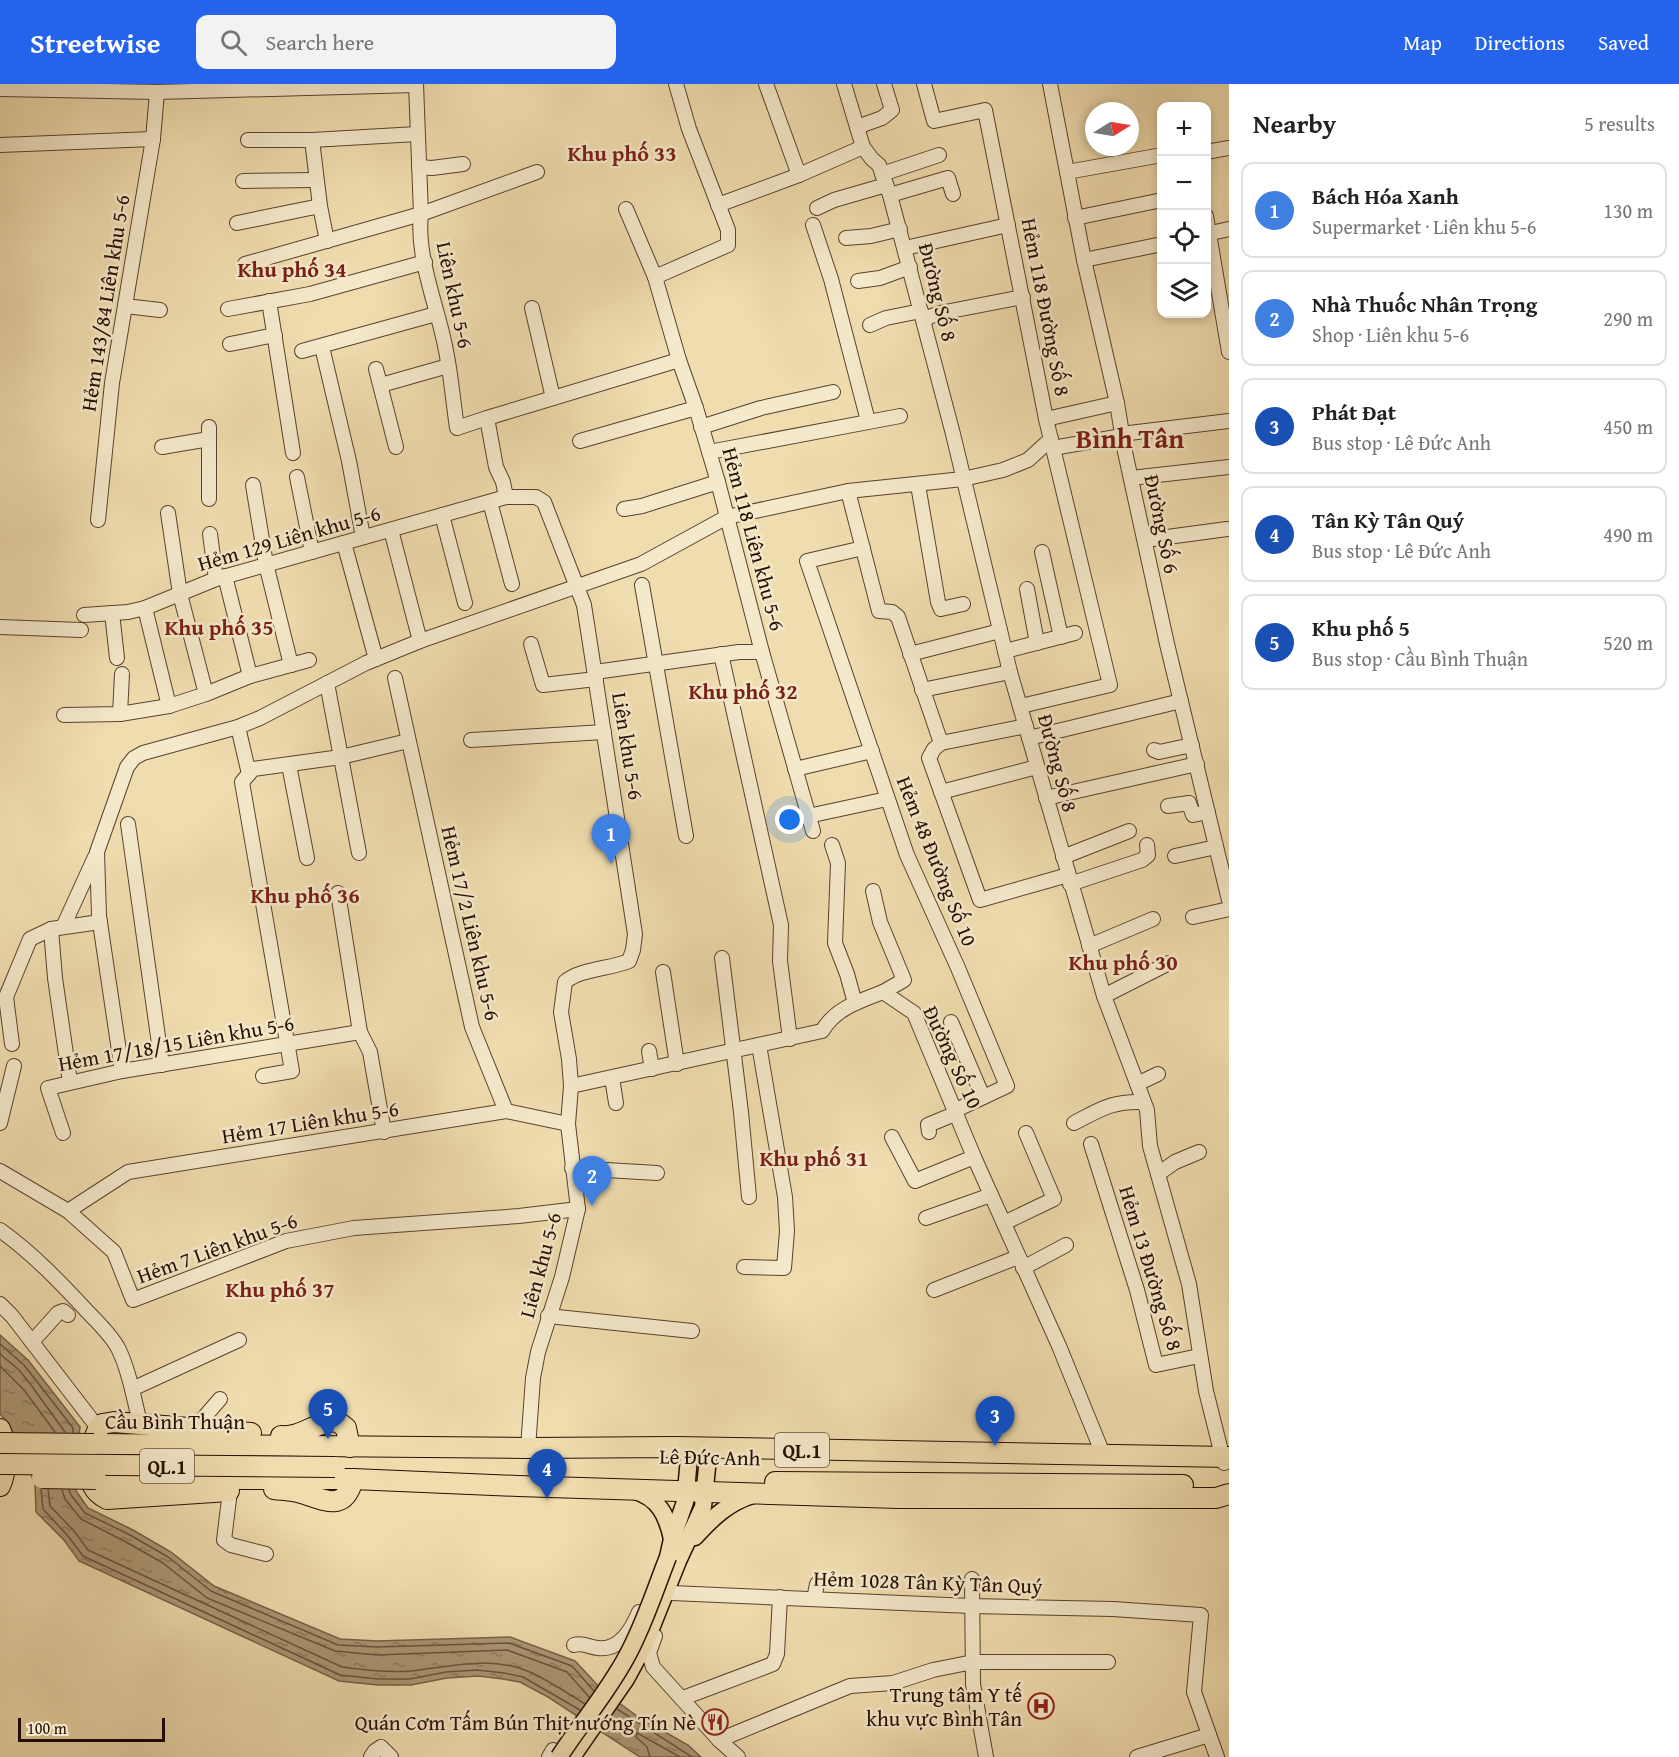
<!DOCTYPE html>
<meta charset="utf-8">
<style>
:root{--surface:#fff;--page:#f2f2f2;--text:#222;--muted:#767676;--line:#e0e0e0;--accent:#2563eb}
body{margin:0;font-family:"Gentium Book Plus",serif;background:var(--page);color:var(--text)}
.controls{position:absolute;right:18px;top:18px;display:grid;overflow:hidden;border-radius:12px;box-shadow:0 3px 9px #0003}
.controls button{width:54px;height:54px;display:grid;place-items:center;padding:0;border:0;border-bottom:2px solid var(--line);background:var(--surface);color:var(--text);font:30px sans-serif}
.compass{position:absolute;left:1085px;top:18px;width:54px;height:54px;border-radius:50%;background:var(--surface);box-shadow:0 3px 9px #0003;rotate:79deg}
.scale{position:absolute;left:18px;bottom:15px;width:147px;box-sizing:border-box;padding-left:6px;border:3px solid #270e02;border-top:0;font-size:16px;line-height:21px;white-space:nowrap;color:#270e02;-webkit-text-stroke:4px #f5e9cb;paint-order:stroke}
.you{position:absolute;left:790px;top:736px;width:21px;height:21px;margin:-15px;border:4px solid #fff;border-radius:50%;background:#1a73e8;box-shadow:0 0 0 9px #1a73e833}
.badge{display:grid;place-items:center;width:39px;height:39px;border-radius:50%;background:var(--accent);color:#fff;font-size:20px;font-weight:700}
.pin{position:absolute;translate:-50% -50px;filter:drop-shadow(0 2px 3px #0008)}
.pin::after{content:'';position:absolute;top:32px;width:21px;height:18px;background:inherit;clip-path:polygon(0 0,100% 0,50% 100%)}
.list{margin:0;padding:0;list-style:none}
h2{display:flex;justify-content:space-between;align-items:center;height:78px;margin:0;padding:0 24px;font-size:26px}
h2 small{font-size:20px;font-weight:400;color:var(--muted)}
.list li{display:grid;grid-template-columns:39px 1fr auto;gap:18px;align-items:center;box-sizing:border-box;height:96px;margin:0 12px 12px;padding:0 12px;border:2px solid var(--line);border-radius:12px}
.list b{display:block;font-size:22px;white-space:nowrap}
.list p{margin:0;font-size:20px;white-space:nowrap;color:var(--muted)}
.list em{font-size:20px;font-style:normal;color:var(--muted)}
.icon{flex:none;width:33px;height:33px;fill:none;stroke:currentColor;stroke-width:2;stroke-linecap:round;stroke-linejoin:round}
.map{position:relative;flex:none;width:1229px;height:1673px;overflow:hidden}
header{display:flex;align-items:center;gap:36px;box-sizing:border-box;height:84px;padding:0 30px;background:var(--accent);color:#fff}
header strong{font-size:28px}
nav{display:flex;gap:33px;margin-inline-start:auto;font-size:21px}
.search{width:420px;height:54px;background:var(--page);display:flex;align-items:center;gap:15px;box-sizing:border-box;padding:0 21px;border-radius:12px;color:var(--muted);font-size:22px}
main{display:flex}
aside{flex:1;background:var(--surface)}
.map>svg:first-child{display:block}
.water{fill:url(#water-ripples);stroke:#776046;stroke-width:1.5}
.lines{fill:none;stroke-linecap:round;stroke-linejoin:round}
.shore{stroke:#6a523b;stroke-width:1.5}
.minor-casing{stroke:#59422d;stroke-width:16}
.major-casing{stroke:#270e02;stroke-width:19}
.highway-casing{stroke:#270e02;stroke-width:22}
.minor{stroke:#f5e9cb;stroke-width:14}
.major{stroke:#f0ddaf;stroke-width:16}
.highway{stroke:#f0ddaf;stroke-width:20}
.major-bridge-casing{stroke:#270e02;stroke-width:19;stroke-linecap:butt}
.highway-bridge-casing{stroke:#270e02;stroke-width:22;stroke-linecap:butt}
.major-bridge{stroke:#f0ddaf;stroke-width:16}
.highway-bridge{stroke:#f0ddaf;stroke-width:20}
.labels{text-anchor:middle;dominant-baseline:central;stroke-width:5;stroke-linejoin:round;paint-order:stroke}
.shield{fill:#f5e9cb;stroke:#65503e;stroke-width:1.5}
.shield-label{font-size:20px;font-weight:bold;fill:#270e02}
.street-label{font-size:21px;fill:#270e02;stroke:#f5e9cb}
.poi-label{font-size:21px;fill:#270e02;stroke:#f5e9cb;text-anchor:end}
.neighbourhood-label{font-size:22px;font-weight:bold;fill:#7a1f14;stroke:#f5e9cb}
.district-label{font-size:27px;font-weight:bold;fill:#7a1f14;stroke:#f5e9cb}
</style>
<header>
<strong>Streetwise</strong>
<div class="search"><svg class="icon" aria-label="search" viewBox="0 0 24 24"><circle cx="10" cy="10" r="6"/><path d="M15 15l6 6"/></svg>Search here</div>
<nav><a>Map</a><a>Directions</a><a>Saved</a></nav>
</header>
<main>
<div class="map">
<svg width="1229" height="1673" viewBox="0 0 1229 1673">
<defs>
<pattern id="water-ripples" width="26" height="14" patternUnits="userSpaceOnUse" patternTransform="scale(1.5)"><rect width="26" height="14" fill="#ac9774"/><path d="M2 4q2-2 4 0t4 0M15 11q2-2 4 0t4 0" fill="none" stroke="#8c7a5d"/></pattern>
</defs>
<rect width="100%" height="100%" fill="#f0ddaf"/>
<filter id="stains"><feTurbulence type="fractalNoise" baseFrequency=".00333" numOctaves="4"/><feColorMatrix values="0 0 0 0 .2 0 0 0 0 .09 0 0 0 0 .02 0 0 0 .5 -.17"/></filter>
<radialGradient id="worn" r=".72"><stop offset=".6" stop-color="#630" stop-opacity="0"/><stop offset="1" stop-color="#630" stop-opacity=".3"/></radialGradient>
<path class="water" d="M0,1251L28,1276L80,1343L74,1393L76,1407L88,1424L133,1446L171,1468L214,1502L340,1555L377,1557L510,1553L575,1577L604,1608L637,1632L688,1661L701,1673H640L548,1613L520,1598L503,1595L478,1592L447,1594L411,1601H378L339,1597L79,1477L64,1456L36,1428L35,1400L9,1340L0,1330Z"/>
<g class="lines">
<g class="shore">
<path d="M0,1260L24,1281L73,1344V1349"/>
<path d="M0,1270L19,1286L31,1301L65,1348"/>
<path d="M0,1282L24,1306L55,1348"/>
<path d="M41,1405L43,1425L68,1452L83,1472L340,1591L378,1595H410L446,1588L477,1586L504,1589L523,1593L580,1626"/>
<path d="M48,1405L50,1422L74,1447L88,1466L342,1583C364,1586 388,1589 411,1587C448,1583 487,1572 525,1586C546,1594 565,1608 585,1620"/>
<path d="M62,1406L65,1415L81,1435L126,1458L163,1479L207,1514L335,1567L377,1571L507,1566L567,1588L589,1613"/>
<path d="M69,1406L71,1411L85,1429L130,1451L168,1473L211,1507L338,1561L377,1563L509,1559L572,1582L594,1607"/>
<path d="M617,1625L692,1673"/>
<path d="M650,1673L647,1663L636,1653L637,1649L680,1673"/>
</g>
<g class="minor-casing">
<g id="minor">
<path d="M416,0L421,130C416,173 437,221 445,262C451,289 453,317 457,344L487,334L496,383L503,398L506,413H536L544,418L584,521L635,850L633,866L629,877C610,885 579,885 565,898L561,928L569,975L571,1002L568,1040L578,1125L562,1193L538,1268L533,1294L528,1364"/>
<path d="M766,0L799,91"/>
<path d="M844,0L863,63L872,75L879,81L890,111L953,350L1010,588L1104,912L1147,1026L1150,1062L1189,1200L1206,1307L1224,1379"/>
<path d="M924,0L934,37L985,26L1046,335L1110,601L1021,622"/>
<path d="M1050,0L1084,176L1117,319L1125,368L1167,560L1229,816"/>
<path d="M0,5L157,8L416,1"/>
<path d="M857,43L882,34L892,26L884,0"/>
<path d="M248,56H312L417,50"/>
<path d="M312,56L320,122L327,157"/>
<path d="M0,61L153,55"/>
<path d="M1206,68L1229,64"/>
<path d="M419,83L432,84L463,80"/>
<path d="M1067,88L1162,71"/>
<path d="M882,90L939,71"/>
<path d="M243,97L316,96"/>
<path d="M890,111L948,94L953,110"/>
<path d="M718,121L799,91L863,63"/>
<path d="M817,124L834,116L886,101"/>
<path d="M1206,132L1229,268"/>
<path d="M1075,134L1162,116"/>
<path d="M237,139L320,122"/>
<path d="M813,141L831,195L868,337"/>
<path d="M1206,150L1229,145"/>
<path d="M846,154L871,152L900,145"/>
<path d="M905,164L1008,141"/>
<path d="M1084,176L1162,160"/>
<path d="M245,180L421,130L537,88"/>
<path d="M655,193L728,161V146L689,45L676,0"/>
<path d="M858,197L880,194L910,183"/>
<path d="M269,217L293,369"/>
<path d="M125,222L160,226"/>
<path d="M532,224L553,314"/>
<path d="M228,225L310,210L425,178"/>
<path d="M924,237L929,233L940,229L1023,213"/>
<path d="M870,241L886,234L921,227"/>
<path d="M230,260L275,251"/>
<path d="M322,263L349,377L363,453"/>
<path d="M302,267L436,230"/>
<path d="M376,285L396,363"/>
<path d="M381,301L448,282"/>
<path d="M487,334L679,276"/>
<path d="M1046,335L1117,319"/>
<path d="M701,343L761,324L833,308"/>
<path d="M1121,350L1229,337"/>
<path d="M580,357L696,324"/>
<path d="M162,363L209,355"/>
<path d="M1053,364L1122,352"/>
<path d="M709,368L900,332"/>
<path d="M297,393L312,468"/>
<path d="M1131,394L1229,383"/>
<path d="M253,401L266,480L291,581"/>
<path d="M918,401L938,518L941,525L963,520"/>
<path d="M848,407L879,527L892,528L898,533L941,659L934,665L929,674L980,816L1068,791"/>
<path d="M209,415V343"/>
<path d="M490,418L512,500"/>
<path d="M624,425L642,422L718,398"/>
<path d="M168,429L180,510L206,610"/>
<path d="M442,431L465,519"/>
<path d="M98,436L112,299L153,55L157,8"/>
<path d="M391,446L420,557"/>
<path d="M210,450L216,495"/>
<path d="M1145,456L1227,445"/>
<path d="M344,459L376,575"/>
<path d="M863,464L807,477L907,771L958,884L1007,1002L956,1026"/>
<path d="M1042,468L1061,553"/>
<path d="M225,492L250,592"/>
<path d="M642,501L686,752"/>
<path d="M1027,505L1037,559"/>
<path d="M145,524L169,622"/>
<path d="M112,529L117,574"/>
<path d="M84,531L128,528L145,524L216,495L506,413"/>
<path d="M0,543L81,546"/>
<path d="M531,560L543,601L596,595"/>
<path d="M1005,567L1075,549"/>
<path d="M762,568L813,747"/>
<path d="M721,570L781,841L780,877L790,955"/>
<path d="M910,570L1000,547"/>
<path d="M595,588L739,568H762L718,398L696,324L679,276L655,193L626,125"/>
<path d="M395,594L472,943L506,1027"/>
<path d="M327,599L359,769"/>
<path d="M922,606L1010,588"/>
<path d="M120,630L122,590"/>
<path d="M64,631L120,630L169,622L206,610L250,592L309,576"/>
<path d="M238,643L249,690"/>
<path d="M1029,654L1181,617"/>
<path d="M471,656L604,648"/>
<path d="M941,659L1026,642"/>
<path d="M1154,666L1159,668L1192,661"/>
<path d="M289,681L307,774"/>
<path d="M795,685L872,667"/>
<path d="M941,708L1037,683"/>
<path d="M1046,714L1197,680"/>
<path d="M1168,722L1189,719L1193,731L1208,728"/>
<path d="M808,732L887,715"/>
<path d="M128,740L162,981"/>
<path d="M832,761L838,779L835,859L847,890L855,919"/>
<path d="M1175,772L1216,763"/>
<path d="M1063,773L1129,747"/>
<path d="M1070,800L1142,776L1148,771L1147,761"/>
<path d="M873,807L880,838L904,896L883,908"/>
<path d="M338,809L360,948L370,968L384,1048"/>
<path d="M1193,833L1229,825"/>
<path d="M63,843L95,773"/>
<path d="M51,845L55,894L70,998"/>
<path d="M1089,862L1153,835"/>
<path d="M722,874L741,1028L749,1113"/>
<path d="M663,888L677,980"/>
<path d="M1104,912L1169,879"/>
<path d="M951,938L983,1013"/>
<path d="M12,960L6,913L30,855L51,845L100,838"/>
<path d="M649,967L652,985"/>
<path d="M122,987L99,832L97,768L127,683L134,674L143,669L238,643L260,634L366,579L420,557L641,480L727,433L848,407L963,395L1003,386L1028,376L1051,355"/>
<path d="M263,992L292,987L242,698L253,685L341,673L408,657"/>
<path d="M612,994L616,1019"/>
<path d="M1137,1000L1158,990"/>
<path d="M571,1002L822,947C836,924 858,918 883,908L914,929L974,1073L1059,1262L1103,1370"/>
<path d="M0,1039L14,982"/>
<path d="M1074,1039C1101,1025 1112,1017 1143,1018"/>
<path d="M929,1048L928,1041L957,1029"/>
<path d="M63,1049L48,1004L122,987L360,948"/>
<path d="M892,1053L915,1097L974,1073"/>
<path d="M1091,1060L1137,1206L1156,1281L1199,1272"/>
<path d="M572,1084L657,1089"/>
<path d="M0,1087L68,1127L114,1168L133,1216L286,1157L354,1144L519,1132L578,1125"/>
<path d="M1158,1090L1175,1078L1199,1068"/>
<path d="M68,1127L128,1088L506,1027L568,1040"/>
<path d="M926,1134L991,1111"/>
<path d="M1004,1139L1054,1115L1026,1049"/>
<path d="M0,1146C32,1169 58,1196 85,1225C96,1237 110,1249 118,1264C129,1286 134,1315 140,1339"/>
<path d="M744,1183L784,1184L787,1147L785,1113L759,961"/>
<path d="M1023,1184L1066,1161"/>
<path d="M934,1206L1018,1173"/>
<path d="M0,1220L12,1232L98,1344"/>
<path d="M548,1232L692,1247"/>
<path d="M32,1258L58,1229L63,1227L68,1231"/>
<path d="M132,1305L239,1256"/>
<path d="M194,1345L220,1315"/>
<path d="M230,1407L224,1456L231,1461L266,1470"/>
<path d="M972,1495L973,1600L986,1673"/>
<path d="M671,1509L971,1522L1113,1525L1201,1531L1194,1608L1217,1673"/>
<path d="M814,1515L817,1500"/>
<path d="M655,1552L649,1569L653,1583L719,1656L738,1673"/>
<path d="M574,1561C583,1558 588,1563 598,1564C620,1567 632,1545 639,1528"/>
<path d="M683,1614L773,1580L777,1570L780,1513"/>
<path d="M719,1656L850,1602L893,1599L933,1586L973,1578H1108"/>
<path d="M371,1673L375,1667L381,1663L391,1673"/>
<path d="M549,1673L553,1666L563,1673"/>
<path d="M1137,1673L1209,1651"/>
</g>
</g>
<g class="major-casing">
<g id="major">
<path d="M635,1407C659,1414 667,1432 672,1455"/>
<path d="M695,1453C712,1434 729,1418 753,1411"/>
<path d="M668,1473L672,1455L685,1418L689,1374"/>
<path d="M572,1673L626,1595L644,1562L678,1477L703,1423L708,1374"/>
</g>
</g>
<g class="highway-casing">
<g id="highway">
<path d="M0,1345C7,1360 7,1388 0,1402"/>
<path d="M281,1352C302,1354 316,1337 337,1337L346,1344L350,1363"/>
<path d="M94,1360L528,1364L675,1363L1229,1373"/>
<path d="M96,1395H353L518,1402L898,1414H1216L1229,1410"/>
<path d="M775,1398L1183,1401"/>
<path d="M274,1405C282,1406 290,1406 298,1408C322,1414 344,1431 353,1395"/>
<path d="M229,1407L107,1415C101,1412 96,1408 93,1402C87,1388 91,1351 102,1340L114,1338L251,1349"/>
</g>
</g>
<use href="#minor" class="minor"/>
<use href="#major" class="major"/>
<use href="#highway" class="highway"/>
<g class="major-bridge-casing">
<path id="major-bridge" d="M559,1673C581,1639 608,1608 627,1572C644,1541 655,1506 668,1473"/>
</g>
<g class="highway-bridge-casing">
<g id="highway-bridge">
<path d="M0,1359L94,1360"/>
<path d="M0,1380L335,1383"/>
<path d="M42,1394L96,1395"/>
</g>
</g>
<use href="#major-bridge" class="major-bridge"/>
<use href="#highway-bridge" class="highway-bridge"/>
</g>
<defs>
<g id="hospital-ring" transform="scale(1.35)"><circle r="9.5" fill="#f5e9cb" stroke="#8f2418" stroke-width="1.5"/><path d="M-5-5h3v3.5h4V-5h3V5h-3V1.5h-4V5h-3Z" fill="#8f2418"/></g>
<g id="restaurant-ring" transform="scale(1.35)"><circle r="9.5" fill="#f5e9cb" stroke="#8f2418" stroke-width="1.5"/><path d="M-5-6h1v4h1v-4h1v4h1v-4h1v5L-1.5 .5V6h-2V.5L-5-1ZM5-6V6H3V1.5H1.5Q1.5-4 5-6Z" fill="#8f2418"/></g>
</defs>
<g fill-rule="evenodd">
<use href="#hospital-ring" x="1041" y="1622"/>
<use href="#restaurant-ring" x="715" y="1638"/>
</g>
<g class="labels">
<g class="shield">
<rect x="775" y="1349" width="54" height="34" rx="4.5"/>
<rect x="140" y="1365" width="54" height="34" rx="4.5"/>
</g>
<g class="shield-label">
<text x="802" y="1366">QL.1</text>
<text x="167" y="1382">QL.1</text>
</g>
<g class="street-label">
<text transform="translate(938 208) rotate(76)">Đường Số 8</text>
<text transform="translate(455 211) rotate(78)">Liên khu 5-6</text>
<text transform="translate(105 219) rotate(-81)">Hẻm 143/84 Liên khu 5-6</text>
<text transform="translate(1046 223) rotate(79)">Hẻm 118 Đường Số 8</text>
<text transform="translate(1162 440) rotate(78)">Đường Số 6</text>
<text transform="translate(289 454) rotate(-16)">Hẻm 129 Liên khu 5-6</text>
<text transform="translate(754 455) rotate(75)">Hẻm 118 Liên khu 5-6</text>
<text transform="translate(628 662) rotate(81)">Liên khu 5-6</text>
<text transform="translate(1058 679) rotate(75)">Đường Số 8</text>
<text transform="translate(937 777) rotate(68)">Hẻm 48 Đường Số 10</text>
<text transform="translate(471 839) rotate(77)">Hẻm 17/2 Liên khu 5-6</text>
<text transform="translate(176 959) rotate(-10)">Hẻm 17/18/15 Liên khu 5-6</text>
<text transform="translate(953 973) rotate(65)">Đường Số 10</text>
<text transform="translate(310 1038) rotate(-9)">Hẻm 17 Liên khu 5-6</text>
<text transform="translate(217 1164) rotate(-20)">Hẻm 7 Liên khu 5-6</text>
<text transform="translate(540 1181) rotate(-75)">Liên khu 5-6</text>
<text transform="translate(1151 1184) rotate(73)">Hẻm 13 Đường Số 8</text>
<text x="175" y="1337">Cầu Bình Thuận</text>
<text transform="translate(710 1373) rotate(1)">Lê Đức Anh</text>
<text transform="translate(928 1498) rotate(2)">Hẻm 1028 Tân Kỳ Tân Quý</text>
</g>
<g class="poi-label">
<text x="1022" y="1610">Trung tâm Y tế<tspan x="1022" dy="24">khu vực Bình Tân</tspan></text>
<text x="696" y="1638">Quán Cơm Tấm Bún Thịt nướng Tín Nè</text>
</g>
<g class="neighbourhood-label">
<text x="622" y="69">Khu phố 33</text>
<text x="292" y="185">Khu phố 34</text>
<text x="219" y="543">Khu phố 35</text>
<text x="743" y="607">Khu phố 32</text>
<text x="305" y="811">Khu phố 36</text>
<text x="1123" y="878">Khu phố 30</text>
<text x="814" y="1074">Khu phố 31</text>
<text x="280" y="1205">Khu phố 37</text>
</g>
<g class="district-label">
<text x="1130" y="354">Bình Tân</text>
</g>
</g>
<rect width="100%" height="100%" filter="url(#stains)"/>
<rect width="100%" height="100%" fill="url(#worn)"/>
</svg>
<div class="controls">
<button>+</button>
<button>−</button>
<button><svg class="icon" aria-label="locate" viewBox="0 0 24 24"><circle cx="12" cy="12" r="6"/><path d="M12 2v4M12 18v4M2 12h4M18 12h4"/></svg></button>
<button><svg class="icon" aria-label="layers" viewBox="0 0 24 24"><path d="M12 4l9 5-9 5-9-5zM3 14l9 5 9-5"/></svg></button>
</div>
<svg class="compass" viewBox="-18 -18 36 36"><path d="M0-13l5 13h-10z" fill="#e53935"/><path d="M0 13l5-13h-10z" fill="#767676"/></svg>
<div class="scale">100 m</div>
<div class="you"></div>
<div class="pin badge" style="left:611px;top:780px;background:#3f7fe0">1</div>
<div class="pin badge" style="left:592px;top:1122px;background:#3f7fe0">2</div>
<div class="pin badge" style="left:995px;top:1362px;background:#1a4fb4">3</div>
<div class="pin badge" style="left:547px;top:1415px;background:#1a4fb4">4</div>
<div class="pin badge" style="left:328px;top:1355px;background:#1a4fb4">5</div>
</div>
<aside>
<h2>Nearby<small>5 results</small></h2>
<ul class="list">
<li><span class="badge" style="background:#3f7fe0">1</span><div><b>Bách Hóa Xanh</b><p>Supermarket · Liên khu 5-6</p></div><em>130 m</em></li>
<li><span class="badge" style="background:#3f7fe0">2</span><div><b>Nhà Thuốc Nhân Trọng</b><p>Shop · Liên khu 5-6</p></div><em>290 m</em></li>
<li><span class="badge" style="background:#1a4fb4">3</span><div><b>Phát Đạt</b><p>Bus stop · Lê Đức Anh</p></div><em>450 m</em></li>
<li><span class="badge" style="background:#1a4fb4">4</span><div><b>Tân Kỳ Tân Quý</b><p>Bus stop · Lê Đức Anh</p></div><em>490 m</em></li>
<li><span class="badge" style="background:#1a4fb4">5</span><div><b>Khu phố 5</b><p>Bus stop · Cầu Bình Thuận</p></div><em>520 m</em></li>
</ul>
</aside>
</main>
